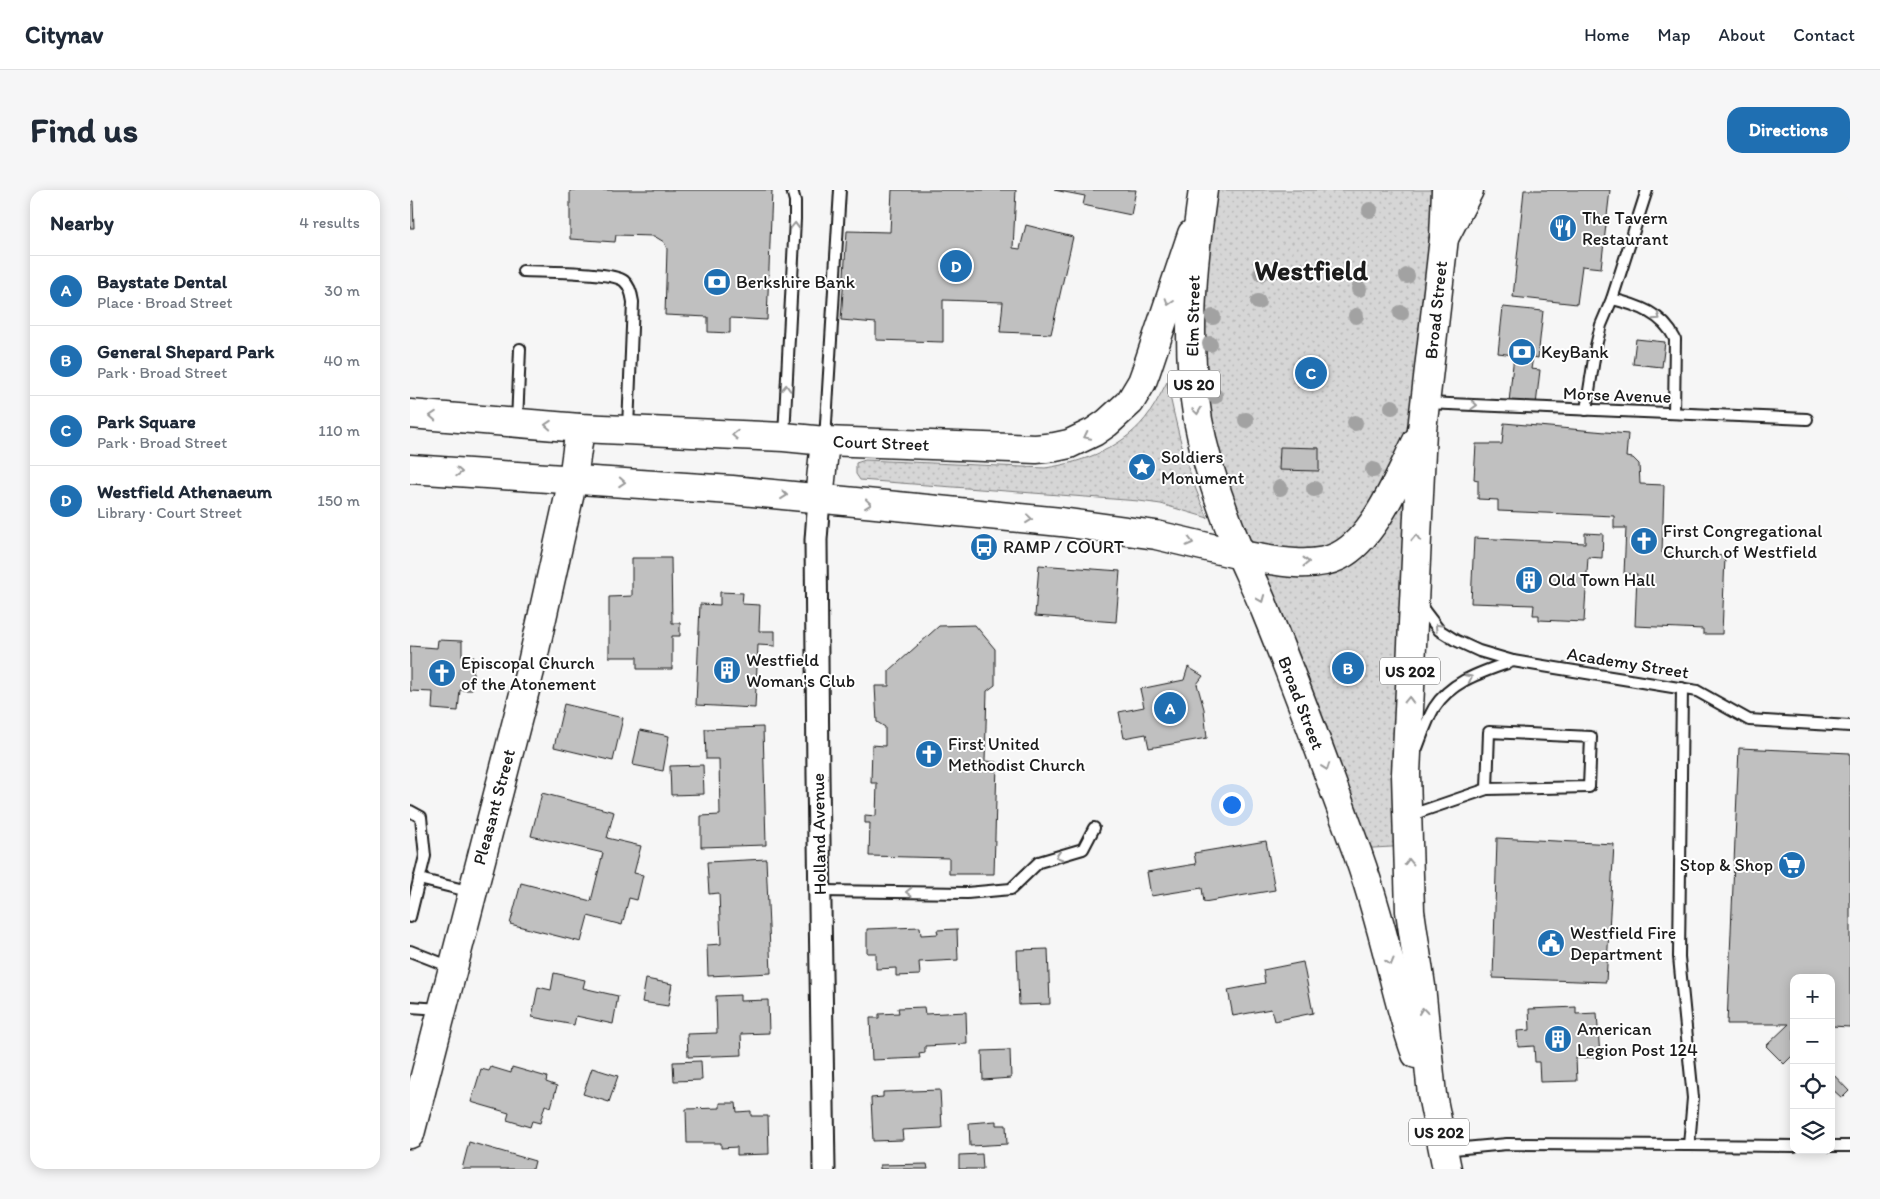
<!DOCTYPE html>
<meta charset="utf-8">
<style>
:root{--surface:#fff;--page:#f6f6f7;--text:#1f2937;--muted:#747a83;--line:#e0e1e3;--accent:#1f6fb2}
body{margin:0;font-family:Itim,sans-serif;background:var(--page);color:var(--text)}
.controls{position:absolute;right:15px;bottom:15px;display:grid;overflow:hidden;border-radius:10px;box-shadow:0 2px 12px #0003}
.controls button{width:45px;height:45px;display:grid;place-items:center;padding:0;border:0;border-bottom:1px solid var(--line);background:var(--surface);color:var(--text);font:25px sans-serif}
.you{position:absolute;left:821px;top:614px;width:18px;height:18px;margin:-12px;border:4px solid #fff;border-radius:50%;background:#1a73e8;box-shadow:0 0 0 8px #1a73e833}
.badge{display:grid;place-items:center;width:32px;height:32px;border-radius:50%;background:var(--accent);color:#fff;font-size:16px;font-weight:700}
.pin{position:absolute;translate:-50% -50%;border:2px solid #fff;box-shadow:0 1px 5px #0006}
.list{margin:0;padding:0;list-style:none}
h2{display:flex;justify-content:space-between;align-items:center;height:65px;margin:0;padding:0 20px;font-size:21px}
h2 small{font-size:16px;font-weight:400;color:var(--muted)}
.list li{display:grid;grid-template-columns:32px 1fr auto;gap:15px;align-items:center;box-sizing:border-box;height:70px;padding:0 20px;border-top:1px solid var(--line)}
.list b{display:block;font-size:19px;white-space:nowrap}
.list p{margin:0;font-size:16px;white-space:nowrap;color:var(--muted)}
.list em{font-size:16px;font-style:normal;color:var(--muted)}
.icon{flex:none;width:28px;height:28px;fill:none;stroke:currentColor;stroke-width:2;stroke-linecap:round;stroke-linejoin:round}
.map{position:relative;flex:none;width:1440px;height:979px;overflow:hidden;border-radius:15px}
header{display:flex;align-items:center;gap:30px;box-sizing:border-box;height:70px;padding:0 25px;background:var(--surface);border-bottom:1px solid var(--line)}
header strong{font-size:24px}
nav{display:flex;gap:28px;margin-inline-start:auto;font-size:18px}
.intro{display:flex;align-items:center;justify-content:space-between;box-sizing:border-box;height:120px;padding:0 30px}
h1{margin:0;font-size:35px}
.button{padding:12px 22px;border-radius:15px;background:var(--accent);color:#fff;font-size:18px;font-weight:700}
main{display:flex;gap:30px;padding:0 30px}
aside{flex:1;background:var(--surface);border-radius:15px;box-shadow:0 2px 12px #0003}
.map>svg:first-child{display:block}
.park{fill:url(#park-dots);stroke:#797979}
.building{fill:#c0c0c0;stroke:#1c1c1c}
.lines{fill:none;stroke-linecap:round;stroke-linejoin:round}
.lane-casing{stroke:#1c1c1c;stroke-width:14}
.street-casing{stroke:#1c1c1c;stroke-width:25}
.secondary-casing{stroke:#1c1c1c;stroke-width:31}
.primary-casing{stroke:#1c1c1c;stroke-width:31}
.highway-casing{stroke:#1c1c1c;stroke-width:31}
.lane{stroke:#fff;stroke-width:10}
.street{stroke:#fff;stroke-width:21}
.secondary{stroke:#fff;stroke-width:28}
.primary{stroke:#fff;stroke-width:28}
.highway{stroke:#fff;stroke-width:28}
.tree{fill:#a2a2a2}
.oneway{stroke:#999}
.labels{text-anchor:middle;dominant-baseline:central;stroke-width:4;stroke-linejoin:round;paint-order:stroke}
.shield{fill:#fff;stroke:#606060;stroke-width:1}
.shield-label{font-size:16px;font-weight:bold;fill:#1c1c1c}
.poi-label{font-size:18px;fill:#1c1c1c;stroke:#fff;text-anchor:start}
.street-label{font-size:18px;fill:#1c1c1c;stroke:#fff}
.town-label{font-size:28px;font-weight:bold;fill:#1c1c1c;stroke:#fff}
</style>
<header>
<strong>Citynav</strong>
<nav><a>Home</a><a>Map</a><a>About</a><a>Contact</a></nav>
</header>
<div class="intro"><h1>Find us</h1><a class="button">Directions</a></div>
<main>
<aside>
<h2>Nearby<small>4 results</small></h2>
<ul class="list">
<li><span class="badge">A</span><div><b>Baystate Dental</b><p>Place · Broad Street</p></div><em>30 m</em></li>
<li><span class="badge">B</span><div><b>General Shepard Park</b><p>Park · Broad Street</p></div><em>40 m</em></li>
<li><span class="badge">C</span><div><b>Park Square</b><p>Park · Broad Street</p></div><em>110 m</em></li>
<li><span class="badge">D</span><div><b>Westfield Athenaeum</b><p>Library · Court Street</p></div><em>150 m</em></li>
</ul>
</aside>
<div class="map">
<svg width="1440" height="979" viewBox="0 0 1440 979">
<defs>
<pattern id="park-dots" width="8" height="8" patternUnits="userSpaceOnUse" patternTransform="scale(1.25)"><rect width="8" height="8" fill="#d6d6d6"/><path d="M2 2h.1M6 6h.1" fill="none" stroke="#b7b7b7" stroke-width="1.8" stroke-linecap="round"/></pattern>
</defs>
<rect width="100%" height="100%" fill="#f6f6f6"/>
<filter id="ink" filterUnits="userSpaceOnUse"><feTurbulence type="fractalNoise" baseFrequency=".02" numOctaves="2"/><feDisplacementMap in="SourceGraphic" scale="10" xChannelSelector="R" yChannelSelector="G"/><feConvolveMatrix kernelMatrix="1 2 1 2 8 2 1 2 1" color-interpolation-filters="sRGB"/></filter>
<g filter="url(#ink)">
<g class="park">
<path d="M793,0H1037L999,656L946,659L793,255Z"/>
<path d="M757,192C767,239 777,284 798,328L751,314L729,311L450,290L446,284V273L455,270L635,278C675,272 716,257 740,222C747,212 752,201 757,192Z"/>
</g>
<g class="building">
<path d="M160,0H362L357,130L320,128V143L298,142V127L255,125L257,59L254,52L244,46L206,45L205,52L160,49Z"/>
<path d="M482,0H606L603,58L610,59L616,35L663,47L641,144L590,142L593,112L533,110V152L466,150V133L431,130L437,41L480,42Z"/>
<path d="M644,0H726L721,25L673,15L675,6Z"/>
<path d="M1114,0H1200L1191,78L1172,76L1167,114L1103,107Z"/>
<path d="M0,11H3L4,38H0Z"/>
<path d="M1093,117L1133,121L1128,168L1123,167L1121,179L1130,180L1126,215L1099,212L1104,165L1088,163Z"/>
<path d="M1226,149L1255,152L1252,177L1223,174Z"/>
<path d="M1094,233L1218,244L1216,267L1223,268L1229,274L1230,294L1254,295L1252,363L1315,366L1312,444H1293V439L1225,436L1227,384H1214L1216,338H1204V326L1088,321V310L1068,309V290L1064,289L1066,254H1092Z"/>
<path d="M870,257L909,258V281L869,280Z"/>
<path d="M1175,343L1193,344L1192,368L1178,367L1174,432L1129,430V425H1123L1124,415L1061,413L1064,348L1175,353Z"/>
<path d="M222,368H261L262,433H270V446H262V479H227V467H199V407L222,406Z"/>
<path d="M629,375L710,381L706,432L625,426Z"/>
<path d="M310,402L333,403L332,414L350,415L349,441H365V456L348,455L345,518L286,515L290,414L310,415Z"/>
<path d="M565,435L585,459V495L577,501L575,571L587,572L584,684H539V668L459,666L460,633H455V625L466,626L467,593H461L462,555L475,556V537L467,532L465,496H479V481L529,436Z"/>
<path d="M28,450L52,451V466L64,467L62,500H50L48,521L22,519L23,502L0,501V456L27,458Z"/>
<path d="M778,477L793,486L787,494L794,519L797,548L739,558L736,544L714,548L709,522L734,517L730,499L774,490Z"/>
<path d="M154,514L213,528L203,571L144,557Z"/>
<path d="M353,537L356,655L291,657V626L310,625L309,569H296L295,539Z"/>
<path d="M230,540L259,546L253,581L223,575Z"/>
<path d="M1329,558L1440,563V837L1421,836V788H1384V864L1374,874L1356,856L1379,834H1317Z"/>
<path d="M293,575L294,604L261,605L260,576Z"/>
<path d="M132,603L204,622L197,648L231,656L224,683L233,685L227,710L219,708L212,735L178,726L171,752L100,734L111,693L181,711L193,663L121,646Z"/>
<path d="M1087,648L1204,654L1196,792L1083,788Z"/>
<path d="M856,651L865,700L794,712L792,698L741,706L737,682L786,674L784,663Z"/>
<path d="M356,669L361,783L298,786L297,755L311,754L309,703L299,704L297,672Z"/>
<path d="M510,737L511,745L528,744L527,740L547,739L548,770L509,772L510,785L486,786V778L466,779V763H457V739Z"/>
<path d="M638,759L640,814L609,815L607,760Z"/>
<path d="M893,772L903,823L864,831L861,819L823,826L818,800L855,793L853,780Z"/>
<path d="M144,783L175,790L173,798L208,806L203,834L166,826L164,835L122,827L128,797L141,800Z"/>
<path d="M236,789L262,794L258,816L232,812Z"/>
<path d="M330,805V811L358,810L359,843L331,844L332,865L278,867L277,844L307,843L306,806Z"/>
<path d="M514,817L515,824L556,822L557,854L515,856V863L509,864L510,868L462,870L460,828H469V824L489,823L488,818Z"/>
<path d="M1166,817V824L1187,823L1190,867L1166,868L1167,891L1130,892L1129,872H1125L1124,856L1108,857L1107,841L1120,840L1119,819Z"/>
<path d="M600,860L601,888L573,890L572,861Z"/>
<path d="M291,871L292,890L264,891L263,872Z"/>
<path d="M81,877L101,883L102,877L137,887L136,892L147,896L141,917L135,915L130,933L122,931L120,937L97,930L99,923L61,912L71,879L79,881Z"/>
<path d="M182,878L208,886L199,912L173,904Z"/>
<path d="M1421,882L1439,901L1432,908L1421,898Z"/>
<path d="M530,900L532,938L492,940L493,950L463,951L461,908L473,907V902Z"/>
<path d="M310,913H326L327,922L341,921V926H358L359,964L327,965V957L311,958V953H277L276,919L310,918Z"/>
<path d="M586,931V935H596L597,954L560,956L559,933Z"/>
<path d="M59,952L125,971L123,979H52Z"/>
<path d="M572,964L573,979H549V965Z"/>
<path d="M517,974L518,979H470V975Z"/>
</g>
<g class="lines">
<g class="lane-casing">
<g id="lane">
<path d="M113,81C132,82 202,81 214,91C220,96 222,105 223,112L218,238"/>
<path d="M1202,109C1228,115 1253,124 1265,149L1264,223"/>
<path d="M1016,213L1397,229"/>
<path d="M1176,220L1186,156L1191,135L1202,109L1237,0"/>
<path d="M107,233L110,159"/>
<path d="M374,246L385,29V11L382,0"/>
<path d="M415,250L430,0"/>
<path d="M1010,415L1029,440L1045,450L1069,461L1103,471L1287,501L1339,530L1440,536"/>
<path d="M1272,498L1269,767L1283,908L1279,955L1384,956"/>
<path d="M1007,558C1012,545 1017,530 1024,518C1042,490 1073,482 1103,471"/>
<path d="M0,621L11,627L15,666L0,727"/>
<path d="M998,626L1077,599L1179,597L1181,547L1079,542L1077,599"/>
<path d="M9,689L62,702"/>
<path d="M410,701L557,703L601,699L629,672L673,659L684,638"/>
<path d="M0,761L41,777"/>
<path d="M0,817L31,819"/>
<path d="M1421,956H1440"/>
<path d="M1033,960L1097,954L1279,955"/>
</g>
</g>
<g class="street-casing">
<path id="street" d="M409,309L406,350L408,585L414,979"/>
</g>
<g class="secondary-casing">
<g id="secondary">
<path d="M0,224L170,238L374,247L415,251L626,259L645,257L659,254L684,242L697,233L720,212L732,192L736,181L782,44"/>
<path d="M0,279L322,300L651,332L746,345L831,365"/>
<path d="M409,309L415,251"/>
<path d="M0,944L122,473L163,289L170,238"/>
</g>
</g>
<g class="primary-casing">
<path id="primary" d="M1034,48L1059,0"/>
</g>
<g class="highway-casing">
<g id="highway">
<path d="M793,0C782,76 775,154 788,230C796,273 810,315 827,356C836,378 847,399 856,422C887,498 915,574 943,651C959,693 971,737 982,781C989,809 996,837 1006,864"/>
<path d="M1036,0L1034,48L1012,240L996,584L1000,721L1011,796L1022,905L1037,979"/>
<path d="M831,365C859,370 902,380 929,366C965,348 989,286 1007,251"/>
</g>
</g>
<use href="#lane" class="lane"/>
<use href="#street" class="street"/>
<use href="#secondary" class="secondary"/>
<use href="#primary" class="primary"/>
<use href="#highway" class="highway"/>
</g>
<g class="tree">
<circle cx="960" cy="20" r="8"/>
<circle cx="851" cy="83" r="8"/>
<circle cx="997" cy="86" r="8"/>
<circle cx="949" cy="99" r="8"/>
<circle cx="848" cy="112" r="8"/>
<circle cx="991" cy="123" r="8"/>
<circle cx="946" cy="126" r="8"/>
<circle cx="803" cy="127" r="8"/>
<circle cx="800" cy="154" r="8"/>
<circle cx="805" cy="206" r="8"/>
<circle cx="982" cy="217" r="8"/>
<circle cx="836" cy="230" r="8"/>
<circle cx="945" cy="233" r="8"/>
<circle cx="963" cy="280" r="8"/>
<circle cx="870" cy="298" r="8"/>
<circle cx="904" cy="299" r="8"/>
</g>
<defs><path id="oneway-chevron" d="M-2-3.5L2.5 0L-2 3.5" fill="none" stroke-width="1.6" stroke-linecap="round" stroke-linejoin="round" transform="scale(1.25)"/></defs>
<g class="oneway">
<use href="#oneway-chevron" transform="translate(385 36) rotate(-88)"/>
<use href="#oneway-chevron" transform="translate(759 112) rotate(108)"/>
<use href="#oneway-chevron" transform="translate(1247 127) rotate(35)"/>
<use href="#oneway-chevron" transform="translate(376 198) rotate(-87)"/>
<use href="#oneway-chevron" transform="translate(1064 215) rotate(3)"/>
<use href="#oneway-chevron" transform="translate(787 221) rotate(82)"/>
<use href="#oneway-chevron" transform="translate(23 226) rotate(-176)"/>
<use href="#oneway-chevron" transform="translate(138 235) rotate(-176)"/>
<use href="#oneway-chevron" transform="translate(325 245) rotate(-177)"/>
<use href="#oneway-chevron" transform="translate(677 246) rotate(154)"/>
<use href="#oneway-chevron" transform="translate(49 282) rotate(3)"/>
<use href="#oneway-chevron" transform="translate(212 292) rotate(4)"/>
<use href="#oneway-chevron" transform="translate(374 305) rotate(6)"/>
<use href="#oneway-chevron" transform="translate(458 314) rotate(6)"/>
<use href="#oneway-chevron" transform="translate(619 329) rotate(6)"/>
<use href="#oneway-chevron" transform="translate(1006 348) rotate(-87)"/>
<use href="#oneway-chevron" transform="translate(780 352) rotate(14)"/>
<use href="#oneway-chevron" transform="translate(896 372)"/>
<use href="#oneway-chevron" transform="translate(851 409) rotate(68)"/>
<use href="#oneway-chevron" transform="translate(1028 437) rotate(-134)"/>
<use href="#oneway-chevron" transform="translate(1059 488) rotate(-27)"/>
<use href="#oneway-chevron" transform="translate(999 510) rotate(-88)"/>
<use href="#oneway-chevron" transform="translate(916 577) rotate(70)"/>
<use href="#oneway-chevron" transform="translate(649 666) rotate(164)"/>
<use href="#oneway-chevron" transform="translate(999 672) rotate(-91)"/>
<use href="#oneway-chevron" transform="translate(499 702) rotate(-180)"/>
<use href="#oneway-chevron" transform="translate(980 772) rotate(75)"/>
<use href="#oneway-chevron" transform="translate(1013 821) rotate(-96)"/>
</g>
</g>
<defs>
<g id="restaurant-disc" transform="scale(1.4375)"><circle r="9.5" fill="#1f6fb2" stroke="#fff"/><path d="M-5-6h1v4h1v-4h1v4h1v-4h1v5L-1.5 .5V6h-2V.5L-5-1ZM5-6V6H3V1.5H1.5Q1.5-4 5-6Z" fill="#fff"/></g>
<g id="bank-disc" transform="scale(1.4375)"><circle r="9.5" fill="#1f6fb2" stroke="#fff"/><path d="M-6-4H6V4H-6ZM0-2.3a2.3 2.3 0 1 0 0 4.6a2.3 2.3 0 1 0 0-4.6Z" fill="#fff"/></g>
<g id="sight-disc" transform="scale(1.4375)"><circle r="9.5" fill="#1f6fb2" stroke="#fff"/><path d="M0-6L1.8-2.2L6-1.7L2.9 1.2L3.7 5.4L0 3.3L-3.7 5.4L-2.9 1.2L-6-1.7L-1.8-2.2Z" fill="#fff"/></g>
<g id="church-disc" transform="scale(1.4375)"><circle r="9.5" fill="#1f6fb2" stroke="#fff"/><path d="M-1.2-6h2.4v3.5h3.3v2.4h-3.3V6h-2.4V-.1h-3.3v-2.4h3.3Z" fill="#fff"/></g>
<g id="bus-disc" transform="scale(1.4375)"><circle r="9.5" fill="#1f6fb2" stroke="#fff"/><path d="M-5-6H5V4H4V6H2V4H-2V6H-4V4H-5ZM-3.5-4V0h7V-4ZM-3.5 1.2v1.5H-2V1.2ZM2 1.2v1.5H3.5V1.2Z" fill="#fff"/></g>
<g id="building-disc" transform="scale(1.4375)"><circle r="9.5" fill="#1f6fb2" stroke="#fff"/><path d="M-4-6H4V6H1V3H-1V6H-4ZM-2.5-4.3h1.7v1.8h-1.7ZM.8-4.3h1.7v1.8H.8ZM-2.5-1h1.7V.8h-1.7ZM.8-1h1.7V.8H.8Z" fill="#fff"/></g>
<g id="supermarket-disc" transform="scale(1.4375)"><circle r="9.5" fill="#1f6fb2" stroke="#fff"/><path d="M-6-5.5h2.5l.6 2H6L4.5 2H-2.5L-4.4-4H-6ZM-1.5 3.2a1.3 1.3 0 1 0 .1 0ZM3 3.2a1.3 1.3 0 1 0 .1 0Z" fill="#fff"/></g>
<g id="civic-disc" transform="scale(1.4375)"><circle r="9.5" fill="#1f6fb2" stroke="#fff"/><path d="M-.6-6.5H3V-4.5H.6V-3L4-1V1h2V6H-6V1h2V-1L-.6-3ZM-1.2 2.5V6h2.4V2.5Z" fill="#fff"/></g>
</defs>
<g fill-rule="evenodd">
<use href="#restaurant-disc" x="1153" y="38"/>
<use href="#bank-disc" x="307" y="92"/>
<use href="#bank-disc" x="1112" y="162"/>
<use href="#sight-disc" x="732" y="277"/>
<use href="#church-disc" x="1234" y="351"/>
<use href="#bus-disc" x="574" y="357"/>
<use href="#building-disc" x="1119" y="390"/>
<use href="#building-disc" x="317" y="480"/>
<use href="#church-disc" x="32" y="483"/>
<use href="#church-disc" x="519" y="564"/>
<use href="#supermarket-disc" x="1382" y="675"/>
<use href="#civic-disc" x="1141" y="753"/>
<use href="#building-disc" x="1148" y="849"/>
</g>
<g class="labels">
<g class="shield">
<rect x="758" y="180.5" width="52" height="27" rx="4"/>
<rect x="970" y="467.5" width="60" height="27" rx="4"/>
<rect x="999" y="928.5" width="60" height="27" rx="4"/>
</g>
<g class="shield-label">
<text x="784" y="194">US 20</text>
<text x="1000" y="481">US 202</text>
<text x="1029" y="942">US 202</text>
</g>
<g class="poi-label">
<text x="1172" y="28">The Tavern<tspan x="1172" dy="21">Restaurant</tspan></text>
<text x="326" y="92">Berkshire Bank</text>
<text x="1131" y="162">KeyBank</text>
<text x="751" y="267">Soldiers<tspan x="751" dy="21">Monument</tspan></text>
<text x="1253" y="341">First Congregational<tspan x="1253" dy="21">Church of Westfield</tspan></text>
<text x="593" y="357">RAMP / COURT</text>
<text x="1138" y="390">Old Town Hall</text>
<text x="336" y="470">Westfield<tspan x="336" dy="21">Woman's Club</tspan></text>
<text x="51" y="473">Episcopal Church<tspan x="51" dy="21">of the Atonement</tspan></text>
<text x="538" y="554">First United<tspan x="538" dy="21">Methodist Church</tspan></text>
<text x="1363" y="675" text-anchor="end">Stop &amp; Shop</text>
<text x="1160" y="743">Westfield Fire<tspan x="1160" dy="21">Department</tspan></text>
<text x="1167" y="839">American<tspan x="1167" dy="21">Legion Post 124</tspan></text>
</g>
<g class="street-label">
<text transform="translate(1026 120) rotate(-84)">Broad Street</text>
<text transform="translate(783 126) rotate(-89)">Elm Street</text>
<text transform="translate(1207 205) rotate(2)">Morse Avenue</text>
<text transform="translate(471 253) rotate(2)">Court Street</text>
<text transform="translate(1218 473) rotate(9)">Academy Street</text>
<text transform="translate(891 513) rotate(69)">Broad Street</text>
<text transform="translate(84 617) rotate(-75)">Pleasant Street</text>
<text transform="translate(409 644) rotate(-91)">Holland Avenue</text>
</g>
<g class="town-label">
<text x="901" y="80">Westfield</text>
</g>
</g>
</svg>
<div class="controls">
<button>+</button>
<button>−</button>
<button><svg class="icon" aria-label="locate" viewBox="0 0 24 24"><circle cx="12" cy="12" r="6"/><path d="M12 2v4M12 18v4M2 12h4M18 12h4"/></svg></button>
<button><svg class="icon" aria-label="layers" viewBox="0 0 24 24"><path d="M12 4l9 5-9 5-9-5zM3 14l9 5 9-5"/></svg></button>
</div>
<div class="you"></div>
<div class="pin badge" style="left:760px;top:518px">A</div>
<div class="pin badge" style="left:938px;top:478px">B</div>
<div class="pin badge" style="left:901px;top:183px">C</div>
<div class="pin badge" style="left:546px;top:76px">D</div>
</div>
</main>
